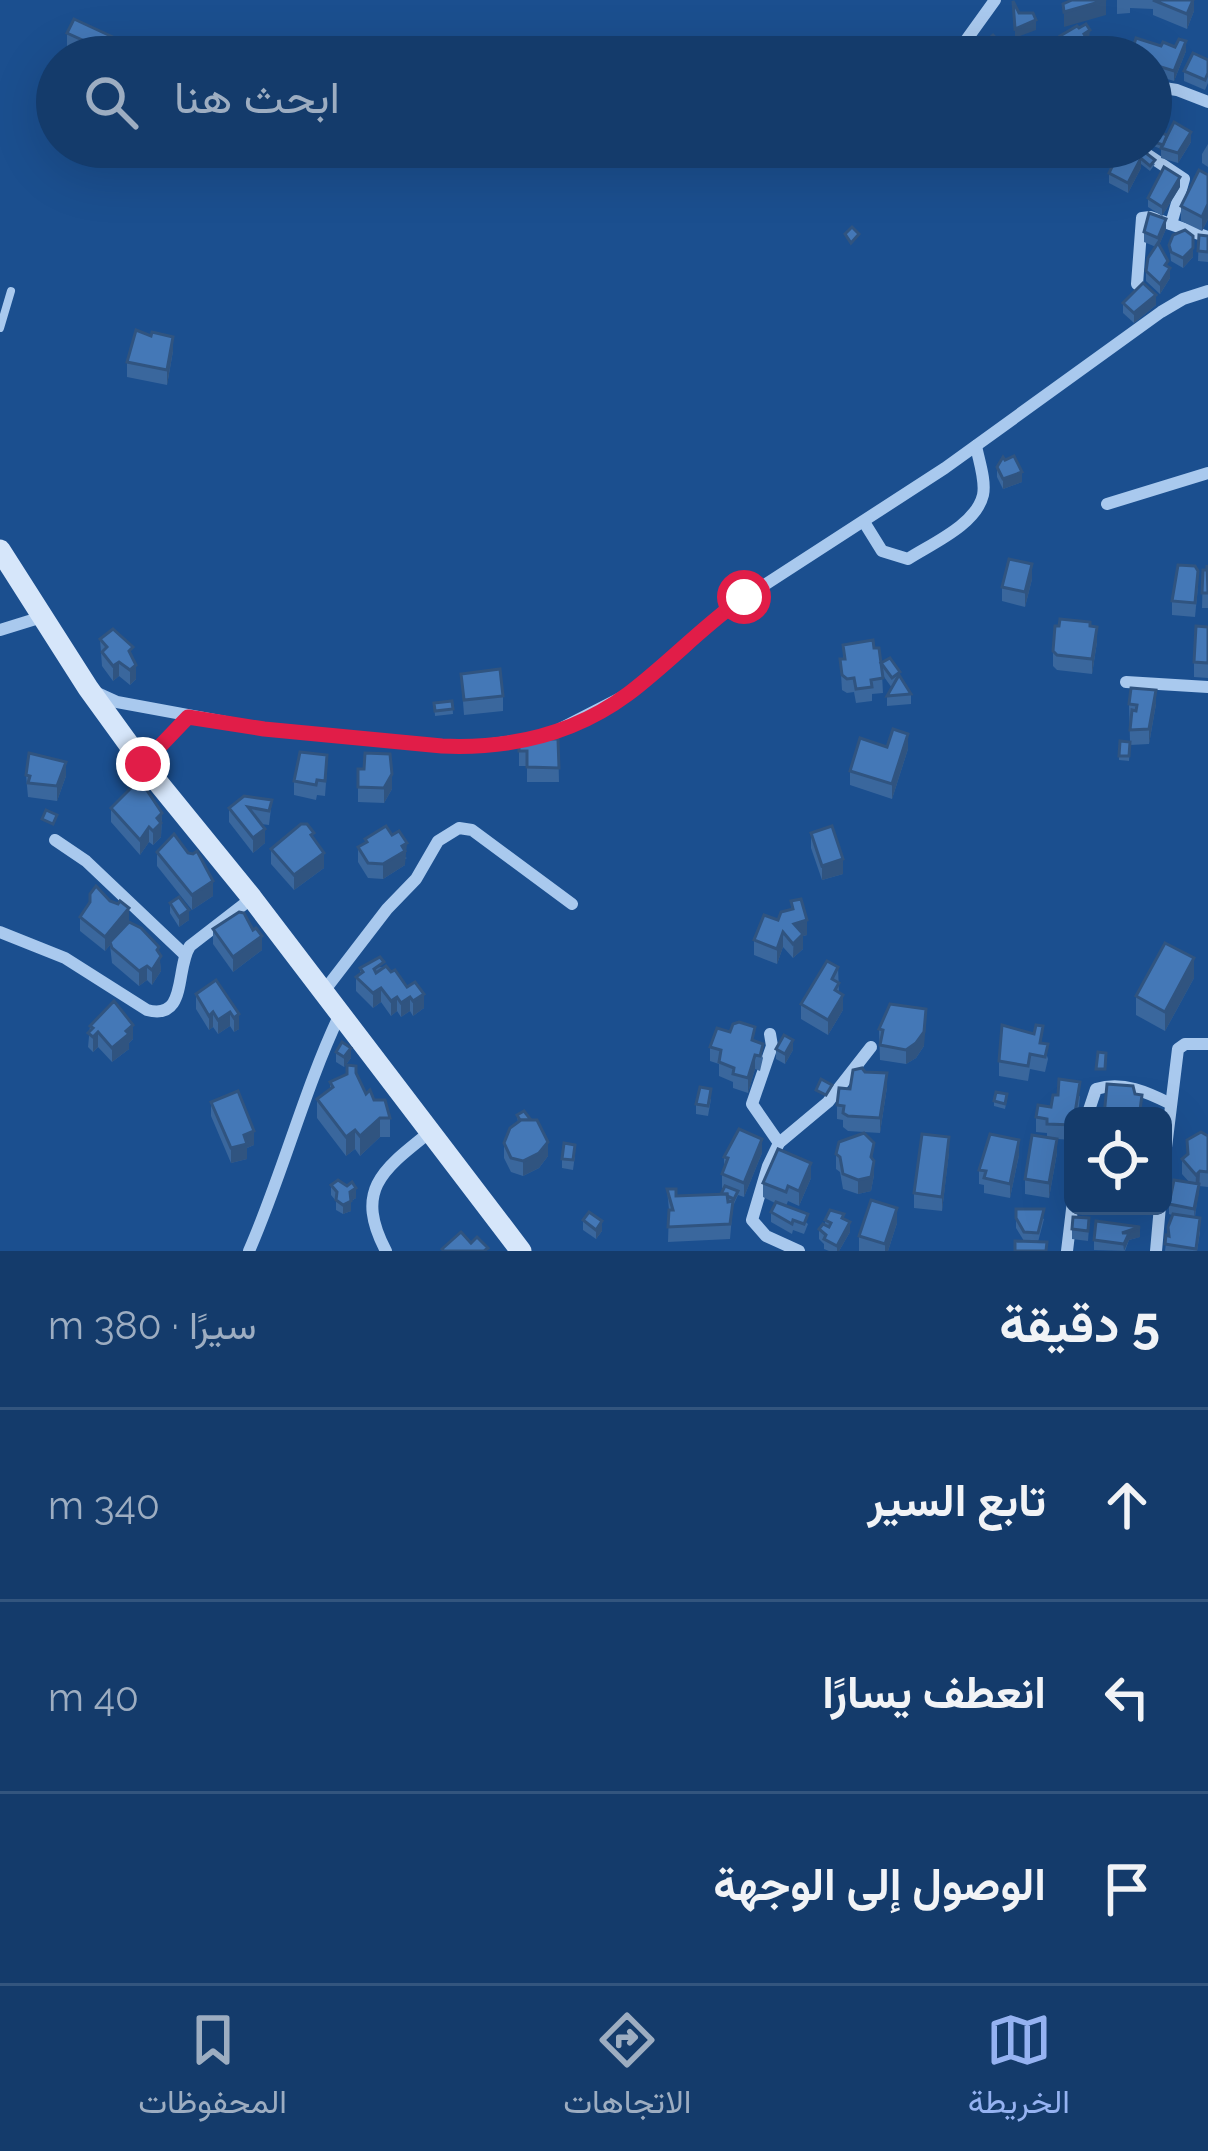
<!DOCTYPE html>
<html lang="ar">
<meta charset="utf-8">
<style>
:root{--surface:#143b6b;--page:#1d4271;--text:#f1f3f6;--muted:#9dadc1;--line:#33557e;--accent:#95b2f1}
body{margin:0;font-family:Raleway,Vazirmatn,sans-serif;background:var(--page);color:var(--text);direction:rtl}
.controls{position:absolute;right:36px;bottom:36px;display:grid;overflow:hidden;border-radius:18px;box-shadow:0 12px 48px #0002}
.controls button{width:108px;height:108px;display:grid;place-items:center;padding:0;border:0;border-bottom:3px solid var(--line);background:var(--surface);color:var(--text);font:60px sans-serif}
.stop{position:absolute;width:36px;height:36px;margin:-27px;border:9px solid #e11d48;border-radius:50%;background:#fff}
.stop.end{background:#e11d48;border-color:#fff;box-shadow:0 3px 12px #0008}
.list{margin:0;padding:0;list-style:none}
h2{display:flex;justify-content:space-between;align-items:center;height:156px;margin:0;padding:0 48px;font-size:51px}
h2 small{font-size:39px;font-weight:400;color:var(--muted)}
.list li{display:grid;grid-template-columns:78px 1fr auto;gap:36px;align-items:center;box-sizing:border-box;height:192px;padding:0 48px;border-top:3px solid var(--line)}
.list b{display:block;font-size:45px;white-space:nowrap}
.list em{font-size:39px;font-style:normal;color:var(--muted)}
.icon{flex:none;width:66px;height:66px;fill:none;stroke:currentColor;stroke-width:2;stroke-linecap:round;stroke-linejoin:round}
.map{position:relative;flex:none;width:1208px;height:1251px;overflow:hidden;direction:ltr}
.search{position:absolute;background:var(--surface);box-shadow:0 12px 48px #0002;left:36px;right:36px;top:36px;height:132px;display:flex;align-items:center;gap:30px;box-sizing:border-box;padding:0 42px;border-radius:66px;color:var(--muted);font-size:45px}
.sheet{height:732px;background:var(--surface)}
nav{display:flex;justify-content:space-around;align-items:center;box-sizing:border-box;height:168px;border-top:3px solid var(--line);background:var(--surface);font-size:33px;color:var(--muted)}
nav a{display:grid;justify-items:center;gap:6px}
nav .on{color:var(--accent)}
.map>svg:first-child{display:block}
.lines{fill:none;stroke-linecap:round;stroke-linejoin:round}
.lane{stroke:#a9c9ee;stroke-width:8}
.street{stroke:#a9c9ee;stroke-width:12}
.secondary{stroke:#d6e6fa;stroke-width:21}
.wall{fill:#3a679d}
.shaded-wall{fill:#305480}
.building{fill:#4478b7;stroke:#305480;stroke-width:3}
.route{stroke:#e11d48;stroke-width:15}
</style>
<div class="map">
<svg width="1208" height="1251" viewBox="0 0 1208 1251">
<rect width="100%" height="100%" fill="#1b4f8f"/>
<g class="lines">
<path class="lane" d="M0,328L11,291"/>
<g class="street">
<path d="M954,57L995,0"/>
<path d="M1151,86L1177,90L1208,102"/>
<path d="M1136,147L1184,179L1171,224"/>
<path d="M1137,284L1142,218L1150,217L1208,237"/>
<path d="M1107,504L1208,473"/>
<path d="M864,522L882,551L908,559C931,544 976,525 983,495C986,481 979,461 976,446"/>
<path d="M0,630L42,617"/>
<path d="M1126,682L1208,687"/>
<path d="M95,692L117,702L264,729L442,746L471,747L544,737L630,693L723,612L945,468L1161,312L1183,299L1208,291"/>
<path d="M143,764L187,717"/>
<path d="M55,840L86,861L184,954"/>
<path d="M0,932L65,958L147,1010C188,1021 175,968 190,946L252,898"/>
<path d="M324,991L387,909L416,879L438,841L459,828L472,830L572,904"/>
<path d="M770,1034L772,1046L752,1104L779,1143L768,1166L752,1220L766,1236L799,1251"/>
<path d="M1087,1116L1096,1089C1123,1081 1147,1092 1171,1104"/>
<path d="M779,1143L828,1102L871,1047"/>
<path d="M1163,1172L1178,1049L1185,1044H1208"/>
<path d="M249,1251C283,1173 304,1090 340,1014"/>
<path d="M386,1251C354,1190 382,1170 430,1132"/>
<path d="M1067,1251L1073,1201"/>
<path d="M1156,1251L1160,1206"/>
</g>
<path class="secondary" d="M0,550L88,688L143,764L252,898L521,1251"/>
</g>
<g class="wall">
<path d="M1117,0H1194V11L1187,29L1153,15V9L1130,8V13L1117,14Z"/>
<path d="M67,33L117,54L116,57H88L67,47Z"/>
<path d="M1060,36L1090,40L1088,41V50L1077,57H1064L1066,56L1060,46Z"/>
<path d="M1161,46L1186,51L1174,81L1151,74V57Z"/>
<path d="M1208,60V83L1205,90L1184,81V71Z"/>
<path d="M1151,138L1191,142L1178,163L1161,158V149L1151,145Z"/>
<path d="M1208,144V167L1202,163V154Z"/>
<path d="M1121,148L1155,164L1150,171L1141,164V168L1128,193L1109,183V173Z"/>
<path d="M1208,175V219L1202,231L1181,221V206Z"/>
<path d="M1180,187L1162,216L1148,207V198Z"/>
<path d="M1166,229L1159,245L1170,278L1160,294L1146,281V271L1156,247L1144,242V232Z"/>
<path d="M1199,235L1208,236V262L1198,261Z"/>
<path d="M1169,245L1193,257L1183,268L1171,261Z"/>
<path d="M1123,303L1156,305L1134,323L1123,313Z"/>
<path d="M173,351L167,385L127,377V362Z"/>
<path d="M1005,460L1022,482L1003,489L997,477V467Z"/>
<path d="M1208,565V608H1202L1203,570H1207Z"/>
<path d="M1032,579L1025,607L1002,601V587Z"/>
<path d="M1198,586L1195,617L1172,615V601Z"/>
<path d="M1090,626L1097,642L1092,674L1057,670L1053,666V651Z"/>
<path d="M1208,627V678L1194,677V662Z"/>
<path d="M100,639L133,659L136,679L130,685L119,676L113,681L102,666Z"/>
<path d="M843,645L874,648L881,663L900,676L911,694V704L887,706V696L892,688L882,674L883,693L872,694V701L856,703L854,692L847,693L842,690L840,659H843Z"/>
<path d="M461,674L503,696V711L464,715Z"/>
<path d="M452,701L453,714L435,716L434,703Z"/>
<path d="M1129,704H1156L1149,744L1130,745L1129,761L1119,760V756L1130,742Z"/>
<path d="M547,739H558L559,782H527V766H519V744H527Z"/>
<path d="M887,747L908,749L892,799L850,785V771Z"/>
<path d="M327,769L325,796L317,795L316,800L294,795V781Z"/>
<path d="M358,769L392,789L384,803L358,802Z"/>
<path d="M26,775L66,776L57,801L28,797Z"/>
<path d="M272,800L269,825L261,824L265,843L253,853L229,822V808Z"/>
<path d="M111,808L162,813L161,837L153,845L149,842L140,855L111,822Z"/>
<path d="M811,833L843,874L822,880L811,848Z"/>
<path d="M365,839L407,858L405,859V865L383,879L368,878L358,862V847L365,844Z"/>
<path d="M314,840L324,868L294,890L271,864V849Z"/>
<path d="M157,852L213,896L192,910L157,866Z"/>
<path d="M791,901L807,935L803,936V949L793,958L783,947L777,964L754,955V940L791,909Z"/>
<path d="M170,903L189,920L179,927L170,913Z"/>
<path d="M80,917L129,922L159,954L161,971L152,985L147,980L139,986L112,963L110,945L105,951L80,931Z"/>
<path d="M213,929L262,950L233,972L213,944Z"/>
<path d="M384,967L424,1008L413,1016L410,1011L401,1017L397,1011L391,1016L381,1002L373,1008L356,991V977L360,974V968Z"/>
<path d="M838,967L839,993L843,1010L828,1035L801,1019V1004Z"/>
<path d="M1194,978L1165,1031L1136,1015V996Z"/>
<path d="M216,980L239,1029L234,1032L230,1026L218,1034L213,1027L209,1030L196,1009V994Z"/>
<path d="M90,1026L133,1039L129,1043V1049L112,1062L98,1047L93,1052L88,1047Z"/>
<path d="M879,1029L924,1046L916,1058L906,1064L880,1060Z"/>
<path d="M755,1041L763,1058L760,1071L755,1069L748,1093L733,1088V1082L719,1076V1064L710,1061V1047Z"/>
<path d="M1043,1043L1048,1059L1045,1072L1030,1069L1028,1081L999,1076V1061Z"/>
<path d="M776,1049L793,1050L785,1064L776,1059Z"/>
<path d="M336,1052L351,1058L344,1067L336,1062Z"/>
<path d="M865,1072L887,1087L880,1133L848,1131L843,1127V1120L837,1119V1105Z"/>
<path d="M356,1075L366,1094L374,1100L390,1118V1137H380L360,1156L355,1149L346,1156L317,1118V1099L330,1089V1082Z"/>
<path d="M1080,1096L1078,1116H1073V1140L1057,1139V1153L1049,1198L1025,1194V1179L1047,1137V1133L1036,1132V1117L1051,1107Z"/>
<path d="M711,1099L708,1116L696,1114V1104Z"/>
<path d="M1007,1099L1005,1109L994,1106V1101Z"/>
<path d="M211,1102L254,1145L247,1148V1159L231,1163L211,1116Z"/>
<path d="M517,1115L548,1156L539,1168L523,1176L511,1172L504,1158V1143L518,1122Z"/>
<path d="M1208,1136V1187L1199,1186L1195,1217L1200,1232L1197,1251H1165L1168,1227L1172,1215L1169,1214V1204L1190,1183L1182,1174V1159L1187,1155V1140Z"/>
<path d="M949,1152L942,1211L914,1208V1193Z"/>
<path d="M762,1153L744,1197L738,1195L734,1204H733L730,1239L668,1242L669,1210L667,1189L676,1196L721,1194L724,1189L722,1188V1174L724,1167V1157Z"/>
<path d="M836,1154L874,1160V1175L871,1191L858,1194L843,1189L840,1172L836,1169Z"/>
<path d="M575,1155L573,1170L562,1168V1159Z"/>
<path d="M1019,1155L1010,1198L984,1193V1185L979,1184V1170Z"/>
<path d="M811,1178L799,1206L788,1201L786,1206L808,1224L804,1234L793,1230L792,1234L771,1222V1212L775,1203L763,1197V1183Z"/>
<path d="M331,1185L356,1198L351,1201V1211L343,1214L336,1210V1201L331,1195Z"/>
<path d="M1016,1209L1044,1219L1038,1242L1024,1241L1016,1228Z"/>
<path d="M844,1219L850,1232L839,1251H829L824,1249V1244L819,1239V1229L825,1225V1220Z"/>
<path d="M583,1220L602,1231L596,1239L583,1230Z"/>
<path d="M897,1223L888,1251H859V1236Z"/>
<path d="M1089,1228L1088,1241L1072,1239V1229Z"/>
<path d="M1140,1237L1129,1240L1125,1251L1094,1250V1240Z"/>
</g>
<g class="shaded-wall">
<path d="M1106,0V15L1064,27V12Z"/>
<path d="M1193,0H1194V11L1187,29V14Z"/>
<path d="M1036,20V30L1015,38V29Z"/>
<path d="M1090,30L1088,50L1077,57H1070V52L1084,34Z"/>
<path d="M117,39V54L116,57H111Z"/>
<path d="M1186,41V51L1174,81V71Z"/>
<path d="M1001,44V54L997,57H986Z"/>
<path d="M1191,132V142L1178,163V153Z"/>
<path d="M1141,158V168L1128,193V183Z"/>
<path d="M1180,177V187L1162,216V207Z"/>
<path d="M1208,204V219L1202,231V217Z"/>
<path d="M1166,219V229L1158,248V238Z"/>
<path d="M1193,248V257L1183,268V258Z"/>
<path d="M1170,268V278L1160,294V284Z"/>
<path d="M1156,295V305L1134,323V313Z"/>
<path d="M173,337V351L167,385V370Z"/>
<path d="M1022,472V482L1003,489V479Z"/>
<path d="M1032,564V579L1025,607V592Z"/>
<path d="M1097,627V642L1092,674V659Z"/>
<path d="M119,662V676L113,681V666Z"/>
<path d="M136,665V679L130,685V670Z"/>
<path d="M1156,690V704L1149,744V729Z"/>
<path d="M908,734V749L892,799V784Z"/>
<path d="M66,762V776L57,801V786Z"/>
<path d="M392,774V789L384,803V788Z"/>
<path d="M162,813L161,837L153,845V831L157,818Z"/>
<path d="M149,827V842L140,855V840Z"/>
<path d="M265,829V843L253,853V838Z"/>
<path d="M407,843L405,865L383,879V864Z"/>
<path d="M324,853V868L294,890V875Z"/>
<path d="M843,859V874L822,880V866Z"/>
<path d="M213,881V896L192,910V895Z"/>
<path d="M129,908V922L105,951V937Z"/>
<path d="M189,910V920L179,927V917Z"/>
<path d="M807,920V935L803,936V949L793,958L794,924Z"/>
<path d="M783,932V947L777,964V949Z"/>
<path d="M262,936V950L233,972V957Z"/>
<path d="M159,947L161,971L152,985V970L157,950Z"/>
<path d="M1194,958V978L1165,1031V1012Z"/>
<path d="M147,966V980L139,986V971Z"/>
<path d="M381,988V1002L373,1008V993Z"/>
<path d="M424,994V1008L413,1016V1001Z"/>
<path d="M843,995V1010L828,1035V1020Z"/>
<path d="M397,997V1011L391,1016V1001Z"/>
<path d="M410,997V1011L401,1017V1003Z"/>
<path d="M213,1012V1027L209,1030V1016Z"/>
<path d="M230,1012V1026L218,1034V1020Z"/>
<path d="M239,1014V1029L234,1032V1018Z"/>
<path d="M926,1024L924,1046L916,1058L906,1064V1050Z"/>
<path d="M133,1025V1039L129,1043V1049L112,1062V1048Z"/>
<path d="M98,1032V1047L93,1052V1037Z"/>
<path d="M793,1040V1050L785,1064V1054Z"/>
<path d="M351,1048V1058L344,1067V1057Z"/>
<path d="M755,1055V1069L748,1093V1078Z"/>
<path d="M887,1073V1087L880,1133V1118Z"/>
<path d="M380,1118V1137L360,1156V1136Z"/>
<path d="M355,1130V1149L346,1156V1137Z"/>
<path d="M254,1131V1145L247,1148V1159L231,1163V1148L244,1135Z"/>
<path d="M949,1137V1152L942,1211V1197Z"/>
<path d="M762,1139V1153L744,1197V1183Z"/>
<path d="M1057,1139V1153L1049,1198V1183Z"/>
<path d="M1019,1140V1155L1010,1198V1184Z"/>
<path d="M548,1142V1156L539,1168L523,1176V1161Z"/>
<path d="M874,1161V1175L871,1191L858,1194V1180Z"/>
<path d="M811,1163V1178L799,1206V1191Z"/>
<path d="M1200,1171L1199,1194L1194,1219L1196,1175Z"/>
<path d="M356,1188V1198L351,1201V1211L343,1214V1205L350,1192Z"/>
<path d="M897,1208V1223L888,1251H885V1244Z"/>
<path d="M602,1221V1231L596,1239V1230Z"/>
<path d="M850,1222V1232L839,1251H837V1246Z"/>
<path d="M1140,1227V1237L1129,1240L1124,1251L1122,1233Z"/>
</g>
<g class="building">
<path d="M1072,0H1106L1064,12L1063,4Z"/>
<path d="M1153,0H1193L1187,14Z"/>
<path d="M1013,1L1019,13H1033L1036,20L1015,29Z"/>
<path d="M74,19L117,39L111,53L67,33Z"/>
<path d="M1086,24L1090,30L1084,34L1088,41L1070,52L1060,36L1077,26L1079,28Z"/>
<path d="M993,35L1001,44L986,57H976L973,53Z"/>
<path d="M1136,38L1161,46L1163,42L1175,47L1179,39L1186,41L1174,71L1151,64V57H1130Z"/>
<path d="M1094,41H1106V46H1113V41H1126V57H1094Z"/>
<path d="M1193,53L1208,60V73L1205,80L1184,71Z"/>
<path d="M1174,122L1191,132L1178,153L1161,148Z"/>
<path d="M1154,130L1167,135L1163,145L1151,141Z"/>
<path d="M1121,148L1141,158L1128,183L1109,173Z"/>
<path d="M1142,150L1155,160L1150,166L1138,156Z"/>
<path d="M1164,167L1180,177L1162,207L1148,198Z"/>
<path d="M1199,170L1208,175V204L1202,217L1181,206Z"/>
<path d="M1149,213L1166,219L1158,238L1144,232Z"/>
<path d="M852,227L859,234L851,243L845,234Z"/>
<path d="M1185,230L1193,236V248L1183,258L1171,252L1169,245L1173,235Z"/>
<path d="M1199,235L1208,236V252L1198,251Z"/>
<path d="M1158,243L1168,261L1165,265L1170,268L1160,284L1146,271L1148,258Z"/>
<path d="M1143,283L1156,295L1134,313L1123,303Z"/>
<path d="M136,330L151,336L152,332L173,337L167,370L127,362Z"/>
<path d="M1014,456L1022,472L1003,479L997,467L1003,457L1005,460Z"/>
<path d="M1009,559L1032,564L1025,592L1002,587Z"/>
<path d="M1178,565L1195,566L1198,571L1195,603L1172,601Z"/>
<path d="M1207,565L1208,593H1202L1203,570H1207Z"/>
<path d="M1060,619L1090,622V626L1097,627L1092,659L1057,655L1053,651L1055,626H1059Z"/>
<path d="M1196,626L1208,627V663L1194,662Z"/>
<path d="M113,629L133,647L129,651L136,665L130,670L119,662L113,666L102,652L107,647L100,639Z"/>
<path d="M873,640L874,648H879L883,678L871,680L872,687L856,689L854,678L847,679L842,675L840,659H845L843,645Z"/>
<path d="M890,658L900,672L892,678L881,663Z"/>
<path d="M500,669L503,696L464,700L461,674Z"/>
<path d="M899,675L911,694L887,696Z"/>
<path d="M1131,688L1156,690L1149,729L1130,730L1132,710L1136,711L1137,705L1129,704Z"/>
<path d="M452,701L453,709L435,711L434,703Z"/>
<path d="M893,729L908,734L892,784L850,771L860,738L887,747Z"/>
<path d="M536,734L547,735V739H558L559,768L527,767V751H519V744H527V738H536Z"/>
<path d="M1120,741L1130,742L1129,756H1119Z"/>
<path d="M300,752L327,755L325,781L317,780L316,785L294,781Z"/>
<path d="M29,753L66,762L57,786L28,783L30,776L26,775Z"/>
<path d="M365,753L390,754L392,774L384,788L358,787V769H364Z"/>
<path d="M136,783H142L162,813L157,818L161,823L153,831L149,827L140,840L111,808Z"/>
<path d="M244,796L272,800L269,811L248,807L265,829L253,838L229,808Z"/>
<path d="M46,810L57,815L53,824L42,819Z"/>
<path d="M301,824H307L314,833L311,835L324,853L294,875L271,849Z"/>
<path d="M386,826L392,835L399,831L407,843L402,846L405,851L383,864L368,863L358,847L367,842L365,839Z"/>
<path d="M832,826L843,859L822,866L811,833Z"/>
<path d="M174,834L188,853L193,854L197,851L213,881L192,895L157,852Z"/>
<path d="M96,886L110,901L118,904L120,901L129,908L105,937L80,917L90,902V894Z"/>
<path d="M179,897L189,910L179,917L170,903Z"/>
<path d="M801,899L807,920L794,924L803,934L793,944L783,932L777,949L754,940L764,915L778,920L781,912L793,909L791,901Z"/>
<path d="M239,912L244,913L253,930L256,928L262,936L233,957L213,929Z"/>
<path d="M129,922L141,928L159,947L157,950L161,956L152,970L147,966L139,971L112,948L110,942Z"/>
<path d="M1165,943L1194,958L1165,1012L1136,996Z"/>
<path d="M380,957L384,962L374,969L376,973L386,966L391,972L395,970L407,987L415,982L424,994L413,1001L410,997L401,1003L397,997L391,1001L381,988L373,993L356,977L363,972L360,968Z"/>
<path d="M827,961L838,967L832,979L839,983L835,990L843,995L828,1020L801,1004Z"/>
<path d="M216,980L239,1014L234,1018L230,1012L218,1020L213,1012L209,1016L196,994Z"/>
<path d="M114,1001L133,1025L126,1031L129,1034L112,1048L98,1032L93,1037L88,1033L93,1028L90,1026Z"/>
<path d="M890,1004L926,1009L924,1032L916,1043L906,1050L880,1045L883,1030L879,1029Z"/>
<path d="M739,1022L755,1027L752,1040L763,1044L760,1056L755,1055L748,1078L733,1074L734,1068L719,1062L721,1050L710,1047L717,1028L730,1032L733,1024Z"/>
<path d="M1002,1025L1034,1034L1036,1025L1043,1026L1040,1043L1048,1044L1045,1057L1030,1054L1028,1066L999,1061Z"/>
<path d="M784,1035L793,1040L785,1054L776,1049Z"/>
<path d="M342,1042L351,1048L344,1057L336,1052Z"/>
<path d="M1098,1052L1106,1053L1105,1069H1096Z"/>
<path d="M347,1065L356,1066V1073L366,1094L370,1090L374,1100H385L390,1118H380L360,1136L355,1130L346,1137L317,1099L333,1087L330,1082L347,1074Z"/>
<path d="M862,1068L865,1072L887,1073L880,1118L848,1116L843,1113L844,1106L837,1105L839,1088L850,1089L853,1070Z"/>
<path d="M821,1079L832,1085L826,1095L816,1090Z"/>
<path d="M1059,1079L1080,1082L1073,1125L1047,1124V1119L1036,1117L1038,1105L1051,1107L1053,1095H1058Z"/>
<path d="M1107,1084L1133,1086L1135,1094L1142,1095L1140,1110L1133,1109L1130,1116H1104Z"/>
<path d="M700,1087L711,1089L708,1106L696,1104Z"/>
<path d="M238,1091L254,1131L244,1135L247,1144L231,1148L211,1102Z"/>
<path d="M996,1092L1007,1094L1005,1104L994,1101Z"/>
<path d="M524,1111L531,1120H520L517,1115Z"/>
<path d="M521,1120H537L548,1142L539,1153L523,1161L511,1158L504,1143L510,1128Z"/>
<path d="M739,1129L762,1139L744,1183L722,1174L728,1158L724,1157Z"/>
<path d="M1201,1132L1208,1136V1172L1200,1171L1196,1175L1182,1159L1188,1154L1187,1140Z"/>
<path d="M864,1133L874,1143L871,1157L874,1161L871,1177L858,1180L843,1174L840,1157L836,1154L839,1142Z"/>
<path d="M922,1134L949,1137L942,1197L914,1193Z"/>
<path d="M990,1134L1019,1140L1010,1184L984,1178L986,1171L979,1170Z"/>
<path d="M1032,1135L1057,1139L1049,1183L1025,1179Z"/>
<path d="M564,1143L575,1145L573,1160L562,1159Z"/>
<path d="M778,1149L811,1163L799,1191L788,1186L786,1192L763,1183Z"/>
<path d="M338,1180L347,1186L352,1182L356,1188L350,1192L351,1201L343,1205L336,1200L337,1192L331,1185Z"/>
<path d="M1174,1180L1199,1184L1194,1209L1169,1204Z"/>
<path d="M725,1186L738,1191L734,1199L727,1196V1194H721Z"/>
<path d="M667,1189H676V1196L727,1194L728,1202L733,1201L730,1224L668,1227L669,1210H673Z"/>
<path d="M871,1200L897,1208L885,1244L859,1236Z"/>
<path d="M776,1202L808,1214L804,1224L793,1220L792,1224L771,1212Z"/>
<path d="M1016,1209H1044L1038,1233L1024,1232L1016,1218Z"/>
<path d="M830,1210L844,1214L842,1218L850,1222L837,1246L824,1239L826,1235L819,1229L823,1224L829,1227L831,1223L825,1220Z"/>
<path d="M589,1212L602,1221L596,1230L583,1220Z"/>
<path d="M1173,1214L1200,1218L1196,1249L1165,1244L1166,1235L1169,1236L1168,1227Z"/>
<path d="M1073,1217L1089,1218L1088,1231L1072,1229Z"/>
<path d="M1096,1221L1140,1227L1122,1233H1129L1124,1244L1094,1240Z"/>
<path d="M461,1232L471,1243L477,1237L488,1248L484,1251H444L442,1249Z"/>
<path d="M1015,1241L1047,1242L1046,1251H1015Z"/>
</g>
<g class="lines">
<path class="route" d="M143,764L188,717L264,729L442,746C509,749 574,734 628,694C669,663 703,626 744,597"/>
</g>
</svg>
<div class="controls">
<button><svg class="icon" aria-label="locate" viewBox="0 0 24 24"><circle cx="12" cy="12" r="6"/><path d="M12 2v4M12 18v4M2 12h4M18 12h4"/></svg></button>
</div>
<div class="stop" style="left:744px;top:597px"></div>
<div class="stop end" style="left:143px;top:764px"></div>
<div class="search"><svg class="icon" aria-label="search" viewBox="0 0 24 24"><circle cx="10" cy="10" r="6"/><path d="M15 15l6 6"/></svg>ابحث هنا</div>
</div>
<section class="sheet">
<h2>5 دقيقة<small>سيرًا · 380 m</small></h2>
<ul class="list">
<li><svg class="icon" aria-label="ahead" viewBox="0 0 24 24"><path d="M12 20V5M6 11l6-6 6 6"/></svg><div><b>تابع السير</b></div><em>340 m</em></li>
<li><svg class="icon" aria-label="left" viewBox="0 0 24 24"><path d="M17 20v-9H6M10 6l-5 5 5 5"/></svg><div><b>انعطف يسارًا</b></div><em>40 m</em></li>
<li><svg class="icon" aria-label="arrive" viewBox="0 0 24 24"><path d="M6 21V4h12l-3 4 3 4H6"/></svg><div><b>الوصول إلى الوجهة</b></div></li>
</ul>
</section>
<nav>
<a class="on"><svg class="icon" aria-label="map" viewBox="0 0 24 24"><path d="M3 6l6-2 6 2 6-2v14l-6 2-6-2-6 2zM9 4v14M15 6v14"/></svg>الخريطة</a>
<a><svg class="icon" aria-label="directions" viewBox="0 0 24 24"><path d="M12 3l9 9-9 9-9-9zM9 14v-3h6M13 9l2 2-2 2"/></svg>الاتجاهات</a>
<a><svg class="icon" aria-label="saved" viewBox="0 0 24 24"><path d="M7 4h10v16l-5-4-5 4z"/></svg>المحفوظات</a>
</nav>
